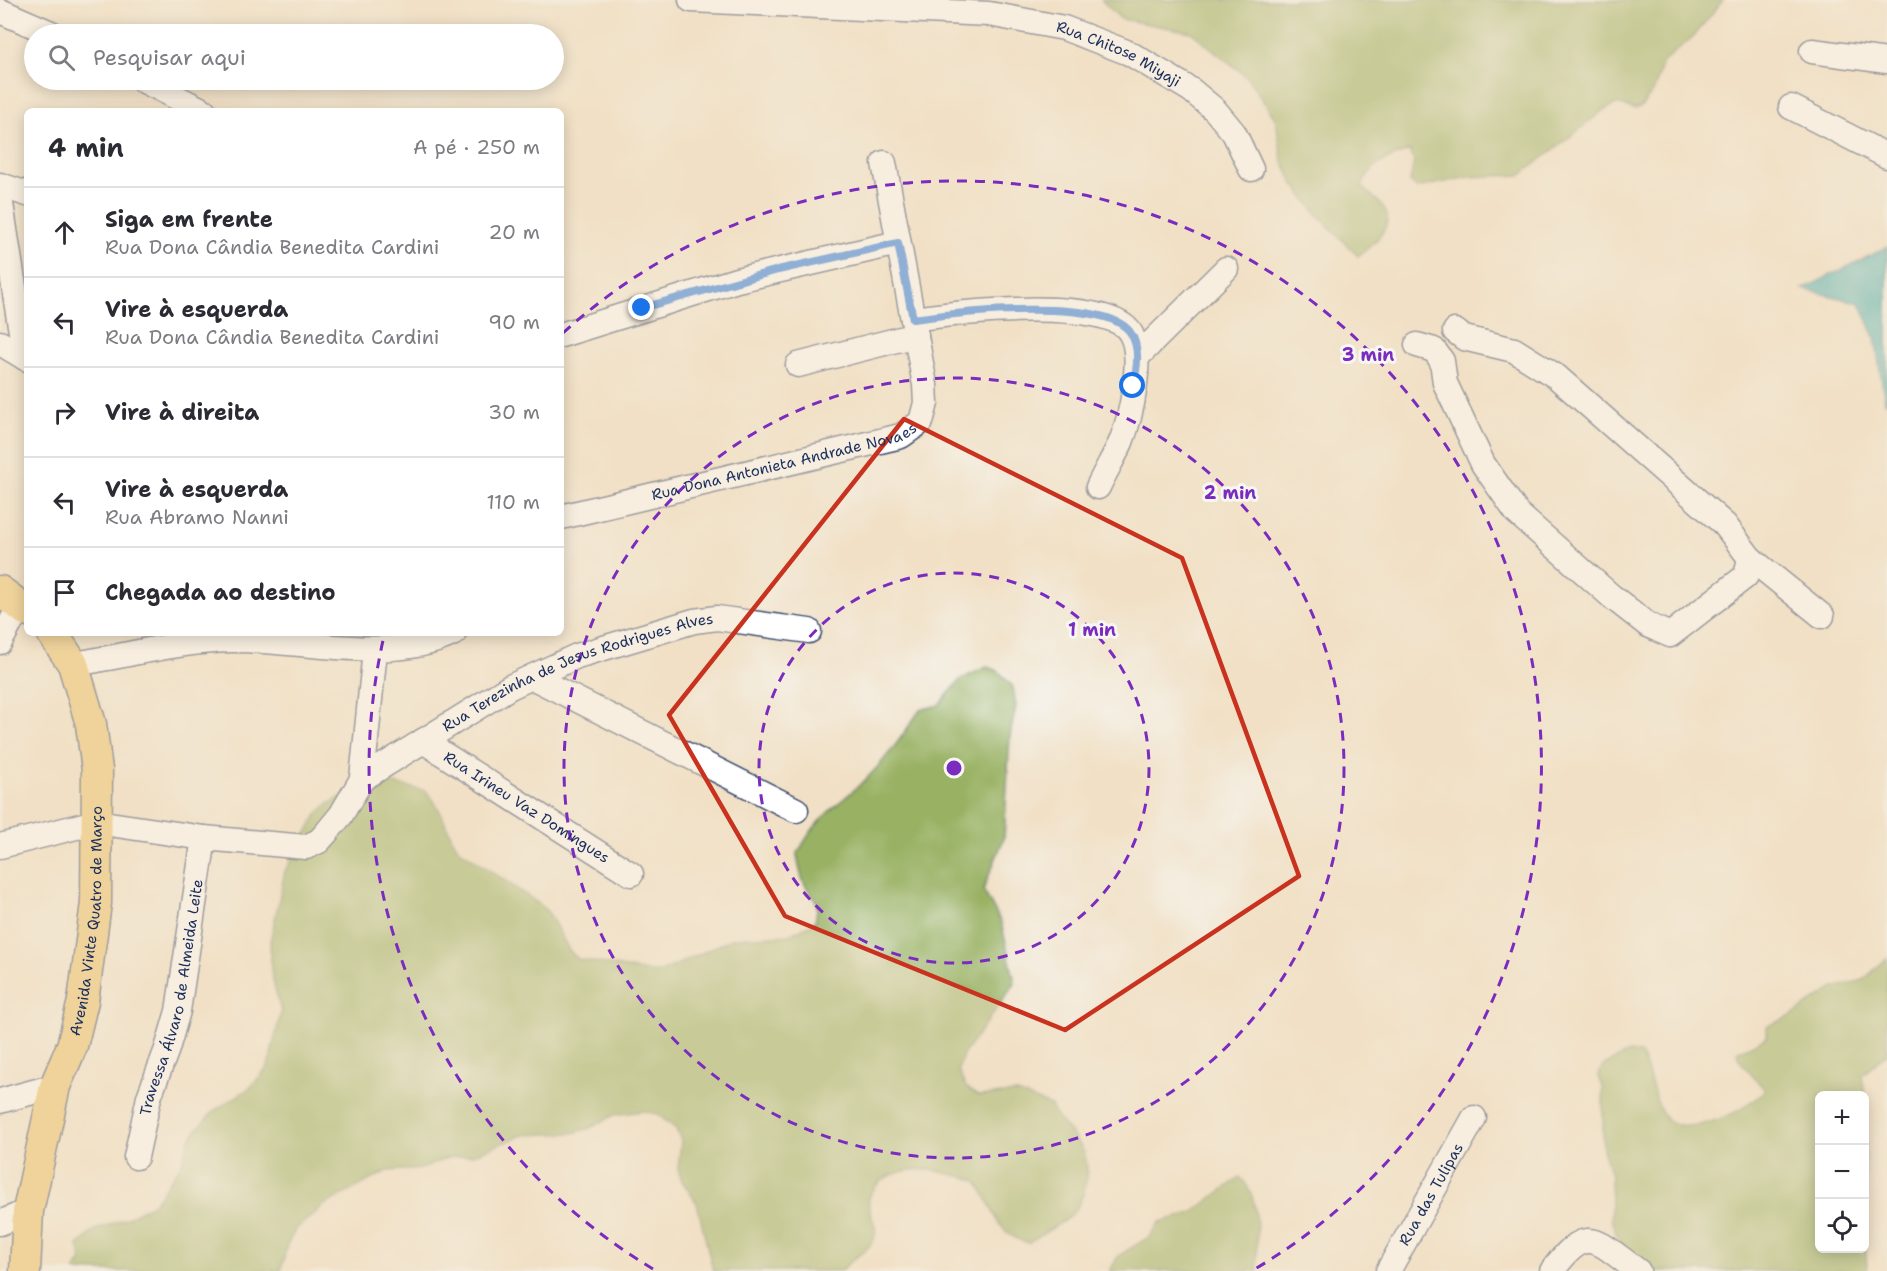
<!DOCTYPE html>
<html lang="pt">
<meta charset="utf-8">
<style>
:root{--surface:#fff;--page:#f2f2f3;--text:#2b2b33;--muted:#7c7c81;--line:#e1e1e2}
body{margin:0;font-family:"Shantell Sans",sans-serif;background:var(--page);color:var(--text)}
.controls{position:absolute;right:18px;bottom:18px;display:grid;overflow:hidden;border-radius:9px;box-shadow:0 3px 15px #0003}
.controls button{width:54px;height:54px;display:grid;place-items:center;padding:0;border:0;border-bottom:2px solid var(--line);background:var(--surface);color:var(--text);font:30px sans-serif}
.stop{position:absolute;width:18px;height:18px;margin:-14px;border:4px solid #1a73e8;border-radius:50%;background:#fff}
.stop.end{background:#1a73e8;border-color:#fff;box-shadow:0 2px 6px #0008}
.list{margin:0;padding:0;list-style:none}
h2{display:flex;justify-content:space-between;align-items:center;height:78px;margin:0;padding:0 24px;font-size:26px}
h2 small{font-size:20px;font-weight:400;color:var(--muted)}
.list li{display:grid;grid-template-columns:39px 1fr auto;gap:18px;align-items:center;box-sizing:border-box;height:90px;padding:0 24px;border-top:2px solid var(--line)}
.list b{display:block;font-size:22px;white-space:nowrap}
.list p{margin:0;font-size:20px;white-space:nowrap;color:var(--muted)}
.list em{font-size:20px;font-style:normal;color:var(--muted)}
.icon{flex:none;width:33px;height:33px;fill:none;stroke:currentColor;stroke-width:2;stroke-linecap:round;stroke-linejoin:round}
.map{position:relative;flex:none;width:1887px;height:1271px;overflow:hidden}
.search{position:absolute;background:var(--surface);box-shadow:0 3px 15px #0003;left:24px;top:24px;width:540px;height:66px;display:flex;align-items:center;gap:15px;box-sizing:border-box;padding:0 21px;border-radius:33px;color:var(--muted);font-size:22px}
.panel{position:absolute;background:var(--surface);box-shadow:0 3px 15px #0003;left:24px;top:108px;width:540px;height:528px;border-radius:9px}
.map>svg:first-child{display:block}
.forest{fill:#98b162;stroke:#5a7060;stroke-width:1.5}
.water{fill:#3aabb4;stroke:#2a6d89;stroke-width:1.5}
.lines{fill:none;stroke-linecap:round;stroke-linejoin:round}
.minor-casing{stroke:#3b4a6d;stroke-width:27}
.major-casing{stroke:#3b4a6d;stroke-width:33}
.minor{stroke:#fff;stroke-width:24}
.major{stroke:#f0c469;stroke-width:30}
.route{stroke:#1a73e8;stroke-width:8}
.marked{fill:none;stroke:#c8321e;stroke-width:4.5;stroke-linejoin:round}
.ring{fill:none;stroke:#7b2cbf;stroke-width:3;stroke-dasharray:10 8}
.labels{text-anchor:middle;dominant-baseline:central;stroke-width:6;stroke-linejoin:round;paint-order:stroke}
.street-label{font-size:15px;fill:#1b2f5e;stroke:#f6f6f2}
.centre{fill:#7b2cbf;stroke:#f6f6f2;stroke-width:3}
.ring-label{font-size:18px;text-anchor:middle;font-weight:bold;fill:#7b2cbf;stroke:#f6f6f2;stroke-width:6;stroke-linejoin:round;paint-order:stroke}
</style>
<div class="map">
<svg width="1887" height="1271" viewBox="0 0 1887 1271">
<rect width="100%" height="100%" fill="#f6f6f2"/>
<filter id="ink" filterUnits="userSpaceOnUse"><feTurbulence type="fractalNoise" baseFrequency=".0167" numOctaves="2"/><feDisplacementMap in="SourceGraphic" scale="12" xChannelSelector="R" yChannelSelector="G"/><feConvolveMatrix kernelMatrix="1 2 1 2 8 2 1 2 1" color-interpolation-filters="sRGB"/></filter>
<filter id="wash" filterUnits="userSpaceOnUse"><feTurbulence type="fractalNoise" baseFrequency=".008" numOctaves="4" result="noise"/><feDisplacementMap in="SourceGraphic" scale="24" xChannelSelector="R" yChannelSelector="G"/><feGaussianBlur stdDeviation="1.35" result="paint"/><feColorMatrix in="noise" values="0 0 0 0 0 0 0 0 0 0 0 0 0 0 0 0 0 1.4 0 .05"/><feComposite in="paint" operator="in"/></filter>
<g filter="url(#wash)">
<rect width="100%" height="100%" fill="#f1e0c5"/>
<g class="forest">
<path d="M1101,0H1723L1695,35L1663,62L1654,90L1641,107L1635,109L1616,104L1604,110L1521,175L1469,177L1417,188L1410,182L1414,161L1410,150C1387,160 1370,163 1362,187C1369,194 1378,200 1383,207C1398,225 1371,246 1358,256L1317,214L1293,183L1282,159L1276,120L1247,77L1191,32L1121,19Z"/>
<path d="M987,667L998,671L1013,687L1016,706L1010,735L1004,838L983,890L1001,922L1015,983L963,1055L958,1070L965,1086L978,1096L1018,1093L1051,1106C1058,1123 1072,1132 1081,1147C1093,1167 1086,1197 1072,1214C1068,1220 1038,1236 1029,1243C994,1236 995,1206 976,1181C946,1172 915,1162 886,1178C878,1183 871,1189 869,1199C866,1214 880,1224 874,1239C868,1253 850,1257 842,1271H713L697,1203L682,1181L678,1169L681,1141L676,1129L657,1114L643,1111L614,1115L590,1128L573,1133L523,1135L472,1155L447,1158L421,1169L387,1171L326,1204L296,1229L287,1245L281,1271H74L82,1260L78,1245L95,1230L127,1218L154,1203L181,1165L189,1140L197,1129L215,1110L250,1088L268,1067L281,1012L271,972L270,942L285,871L318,813L327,805L352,791L381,781L426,791C444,810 445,830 459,849L542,906L550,915L569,950L578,959L647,972H661L672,967L733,938L789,935L815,922C820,897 815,902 804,883C800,875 799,864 797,855C820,810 840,806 872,773C891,753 905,732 920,710L939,705L961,679Z"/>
<path d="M1887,958V1054L1862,1075L1867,1106L1865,1179L1864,1096H1820V1248H1864L1865,1236L1867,1271H1642L1622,1247L1611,1220V1175L1603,1150V1087L1598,1074L1604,1065L1629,1052L1640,1054C1651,1073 1653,1098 1663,1115C1682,1143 1749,1110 1765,1090L1739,1060L1737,1052L1767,1037V1026L1791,1016L1834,988L1863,980Z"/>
<path d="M1240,1177C1263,1198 1255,1242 1258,1271H1110L1118,1256L1149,1237L1160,1222L1192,1213Z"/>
</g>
<path class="water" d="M1887,247V402H1885L1875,338L1860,303L1803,289Z"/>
</g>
<g filter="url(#ink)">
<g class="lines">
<g class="minor-casing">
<g id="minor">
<path id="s1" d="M691,0L989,14L1064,28L1129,53L1191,90L1215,110L1234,133L1251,169"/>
<path d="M0,11L53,34"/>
<path d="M1812,51L1887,61"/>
<path d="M142,80L204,111"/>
<path d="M1791,107L1887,156"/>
<path d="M0,185L27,194"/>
<path d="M0,197L25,358"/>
<path d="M913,319C952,313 1111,295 1131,334C1144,357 1131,417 1121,442C1114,457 1105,472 1098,487"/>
<path d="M1455,331L1464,338L1514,350L1557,377L1725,525L1750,558L1822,616"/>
<path d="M561,335L737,280L898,243"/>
<path d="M0,343L27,359"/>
<path d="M1417,345L1434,350L1442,361L1445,383L1483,464L1517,513L1611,596L1648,625L1670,635L1746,576L1750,558"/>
<path d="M1137,357L1226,269"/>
<path d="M798,365L916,335"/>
<path id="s2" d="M561,517L901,436L921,422L926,403L925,385L884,163"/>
<path d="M0,642L20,606"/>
<path d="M73,664C126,656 179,641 232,640C300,639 393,664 454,633"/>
<path d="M532,677L796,810"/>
<path id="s3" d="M423,741L631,874"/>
<path id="s4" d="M362,779L510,687L577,656L694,621L717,618L809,631"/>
<path d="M0,846L96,822L204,838L306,847L319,841L327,832L341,815L362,779L375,650"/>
<path d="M0,1101L55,1086"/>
<path id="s5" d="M136,1157L149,1097L167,1049L178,1011L204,838"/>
<path d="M0,1223L28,1211"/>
<path id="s6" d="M1388,1271L1474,1118"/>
<path d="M1552,1271C1588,1222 1596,1241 1638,1271"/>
</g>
</g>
<g class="major-casing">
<g id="major">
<path d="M0,591L27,611"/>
<path id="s7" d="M25,1271L28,1211L55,1086L72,1046L83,1001L96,903L97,770L91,724L73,664L52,633"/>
</g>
</g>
<use href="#minor" class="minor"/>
<use href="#major" class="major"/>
</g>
</g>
<g class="lines" filter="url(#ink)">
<path class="route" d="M642,308L778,270L898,243L913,319C955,313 1104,296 1130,332C1141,348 1137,369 1133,386"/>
</g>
<path d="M0 0H1887V1271H0ZM904,419L1182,558L1299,876L1065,1030L785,916L669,715Z" fill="#f1e0c5" fill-opacity=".55" fill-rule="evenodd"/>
<path class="marked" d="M904,419L1182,558L1299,876L1065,1030L785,916L669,715Z"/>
<g class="ring">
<circle cx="954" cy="768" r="195"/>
<circle cx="954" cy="768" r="390"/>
<path d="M653 1269A585 585 0 0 1 384 636M563 333A585 585 0 1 1 1255 1269"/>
</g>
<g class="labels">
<g class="street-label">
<text stroke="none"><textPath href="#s1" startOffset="435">Rua Chitose Miyaji</textPath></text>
<text stroke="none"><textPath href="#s2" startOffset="230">Rua Dona Antonieta Andrade Novaes</textPath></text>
<text stroke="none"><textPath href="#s4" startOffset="243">Rua Terezinha de Jesus Rodrigues Alves</textPath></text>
<text stroke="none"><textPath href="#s3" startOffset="123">Rua Irineu Vaz Domingues</textPath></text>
<text stroke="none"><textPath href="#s7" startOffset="358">Avenida Vinte Quatro de Março</textPath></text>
<text stroke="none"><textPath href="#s5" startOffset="164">Travessa Álvaro de Almeida Leite</textPath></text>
<text stroke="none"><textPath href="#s6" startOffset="88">Rua das Tulipas</textPath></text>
</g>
</g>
<circle cx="954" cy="768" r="9" class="centre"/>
<g class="ring-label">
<text x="1368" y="361">3 min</text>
<text x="1230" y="499">2 min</text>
<text x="1092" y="636">1 min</text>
</g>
</svg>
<div class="controls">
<button>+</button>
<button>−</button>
<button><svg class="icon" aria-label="locate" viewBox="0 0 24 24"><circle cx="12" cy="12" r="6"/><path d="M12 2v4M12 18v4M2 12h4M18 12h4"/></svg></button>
</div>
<div class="stop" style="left:1133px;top:386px"></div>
<div class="stop end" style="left:642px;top:308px"></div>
<div class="search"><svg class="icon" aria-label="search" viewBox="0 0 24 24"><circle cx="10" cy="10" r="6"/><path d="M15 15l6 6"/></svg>Pesquisar aqui</div>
<section class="panel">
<h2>4 min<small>A pé · 250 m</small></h2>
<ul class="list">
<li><svg class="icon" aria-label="ahead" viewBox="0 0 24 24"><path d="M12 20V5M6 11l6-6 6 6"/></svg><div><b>Siga em frente</b><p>Rua Dona Cândia Benedita Cardini</p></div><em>20 m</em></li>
<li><svg class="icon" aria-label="left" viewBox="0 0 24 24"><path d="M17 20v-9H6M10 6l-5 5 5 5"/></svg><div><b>Vire à esquerda</b><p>Rua Dona Cândia Benedita Cardini</p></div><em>90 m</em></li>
<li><svg class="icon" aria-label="right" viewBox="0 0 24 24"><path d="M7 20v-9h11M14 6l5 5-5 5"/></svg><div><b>Vire à direita</b></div><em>30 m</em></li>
<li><svg class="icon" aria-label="left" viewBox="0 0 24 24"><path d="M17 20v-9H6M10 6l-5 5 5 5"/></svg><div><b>Vire à esquerda</b><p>Rua Abramo Nanni</p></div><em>110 m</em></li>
<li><svg class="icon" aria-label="arrive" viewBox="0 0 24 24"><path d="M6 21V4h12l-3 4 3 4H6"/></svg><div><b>Chegada ao destino</b></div></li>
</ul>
</section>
</div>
